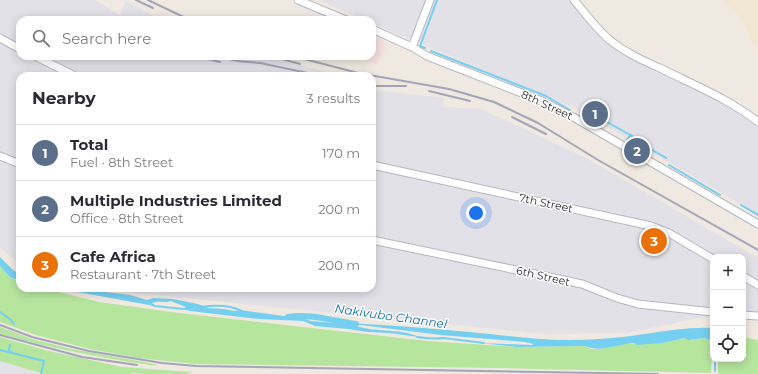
<!DOCTYPE html>
<meta charset="utf-8">
<style>
:root{--surface:#fff;--page:#f2f2f3;--text:#2b2b33;--muted:#7c7c81;--line:#e1e1e2;--accent:#db2777}
body{margin:0;font-family:Montserrat,sans-serif;background:var(--page);color:var(--text)}
.controls{position:absolute;right:12px;bottom:12px;display:grid;overflow:hidden;border-radius:8px;box-shadow:0 2px 10px #0003}
.controls button{width:36px;height:36px;display:grid;place-items:center;padding:0;border:0;border-bottom:1px solid var(--line);background:var(--surface);color:var(--text);font:20px sans-serif}
.you{position:absolute;left:476px;top:213px;width:14px;height:14px;margin:-10px;border:3px solid #fff;border-radius:50%;background:#1a73e8;box-shadow:0 0 0 6px #1a73e833}
.badge{display:grid;place-items:center;width:26px;height:26px;border-radius:50%;background:var(--accent);color:#fff;font-size:13px;font-weight:700}
.pin{position:absolute;translate:-50% -50%;border:2px solid #fff;box-shadow:0 1px 4px #0006}
.list{margin:0;padding:0;list-style:none}
h2{display:flex;justify-content:space-between;align-items:center;height:52px;margin:0;padding:0 16px;font-size:17px}
h2 small{font-size:13px;font-weight:400;color:var(--muted)}
.list li{display:grid;grid-template-columns:26px 1fr auto;gap:12px;align-items:center;box-sizing:border-box;height:56px;padding:0 16px;border-top:1px solid var(--line)}
.list b{display:block;font-size:15px;white-space:nowrap}
.list p{margin:0;font-size:13px;white-space:nowrap;color:var(--muted)}
.list em{font-size:13px;font-style:normal;color:var(--muted)}
.icon{flex:none;width:22px;height:22px;fill:none;stroke:currentColor;stroke-width:2;stroke-linecap:round;stroke-linejoin:round}
.map{position:relative;flex:none;width:758px;height:374px;overflow:hidden}
.search{position:absolute;background:var(--surface);box-shadow:0 2px 10px #0003;left:16px;top:16px;width:360px;height:44px;display:flex;align-items:center;gap:10px;box-sizing:border-box;padding:0 14px;border-radius:12px;color:var(--muted);font-size:15px}
.panel{position:absolute;background:var(--surface);box-shadow:0 2px 10px #0003;left:16px;top:72px;width:360px;height:220px;border-radius:12px}
.map>svg:first-child{display:block}
.industrial{fill:#e3e1e8}
.education{fill:#f0e6d1}
.medical{fill:#f5dfe0}
.green{fill:#b6e59e}
.water{fill:#75cff0}
.lines{fill:none;stroke-linecap:round;stroke-linejoin:round}
.stream{stroke:#75cff0;stroke-width:2}
.canal{stroke:#75cff0;stroke-width:6}
.minor-casing{stroke:#b4b7c1;stroke-width:9}
.minor{stroke:#fff;stroke-width:7}
.rail{stroke:#a3a6b8;stroke-width:2}
.labels{text-anchor:middle;dominant-baseline:central;stroke-width:3;stroke-linejoin:round;paint-order:stroke}
.street-label{font-size:11px;fill:#2e2e2e;stroke:#fff}
.water-label{font-size:12px;font-style:italic;fill:#0d6fa3;stroke:#fff}
</style>
<div class="map">
<svg width="758" height="374" viewBox="0 0 758 374">
<rect width="100%" height="100%" fill="#efe9e1"/>
<g class="industrial">
<path d="M0,0H94L120,15L126,1L161,20H20V56H262L344,76H20V264L0,248Z"/>
<path d="M318,0H569L613,47L741,113L758,126V214L577,109L372,23V20H365Z"/>
<path d="M372,90L445,98L443,107L481,109L588,159L758,258V314L743,315V257H713V317L699,318L627,333L544,334L105,290L98,288H372Z"/>
<path d="M0,361L43,374H44H0Z"/>
</g>
<path class="education" d="M724,0H758V49L751,42L743,20Z"/>
<path class="medical" d="M376,37L388,43L377,65L365,59L367,56H372V45Z"/>
<g class="green">
<path d="M0,266L10,277L20,282V288H42L99,302L171,312L427,341L517,347L585,346L591,349H601L624,344L662,343L686,338L688,340L704,338L709,340L712,351L711,373L502,368L195,364L139,358L90,349L36,335L0,322Z"/>
<path d="M0,327L32,339L72,349L155,364L158,366C104,359 52,348 0,334Z"/>
<path d="M0,337L49,351L122,367L192,372L186,374H145L133,373L129,374H44L0,361Z"/>
<path d="M743,337L757,340L758,341V374H718V359H743Z"/>
</g>
<g class="water">
<path d="M0,257L13,270L20,274V281L10,277L0,266Z"/>
<path d="M56,288H87L96,291L130,295L147,300L153,298L173,299L198,304L209,308L223,309L234,311L240,310L284,316L293,315L311,321L344,324L347,323C388,325 428,328 469,332C502,335 535,340 568,340C593,340 619,338 644,334C667,331 690,327 713,328V341L704,338L688,340L685,338L662,343L637,345L634,343C618,344 600,353 585,346L517,347L481,343L531,345L534,344L525,342L441,335L352,324C371,334 399,327 419,337L389,333L368,332L348,329L315,326L303,321L259,319L190,311L182,309L186,307L171,301C163,304 159,299 149,305Z"/>
</g>
<g class="lines">
<g class="stream">
<path d="M425,48L420,46L437,0"/>
<path d="M431,51L546,96L570,110"/>
<path d="M603,122H607L641,141L642,144L666,158"/>
<path d="M627,140L631,135"/>
<path d="M669,165L720,195"/>
<path d="M741,205L758,215"/>
<path d="M148,303L155,306L183,309"/>
<path d="M201,307C214,305 230,305 242,311"/>
<path d="M0,312L11,320L14,324"/>
<path d="M417,337C424,338 436,339 443,338L484,343"/>
<path d="M10,345L9,350L11,352"/>
<path d="M0,350L44,361L41,374"/>
<path d="M715,371V359"/>
</g>
<path class="canal" d="M288,317C311,313 332,321 356,324"/>
<g class="minor-casing">
<g id="minor">
<path d="M298,0L346,20"/>
<path d="M574,0C585,13 598,31 611,41C626,53 644,61 662,69C694,85 729,99 758,122"/>
<path d="M372,29L412,47L427,56L542,101L575,118L758,224"/>
<path d="M0,38L20,49"/>
<path d="M412,47L430,0"/>
<path d="M35,56L75,76"/>
<path d="M0,156L20,164"/>
<path d="M372,165L651,226L669,233L713,259"/>
<path d="M372,240L545,276L582,284L617,298L638,304L713,312"/>
<path d="M743,276L758,285"/>
<path d="M743,315L758,316"/>
</g>
</g>
<use href="#minor" class="minor"/>
<g class="rail">
<path d="M136,0L153,8"/>
<path d="M148,0L190,20"/>
<path d="M215,56L238,61L260,63L322,76"/>
<path d="M271,56L300,64"/>
<path d="M293,56L358,73L449,89L494,102L538,123L598,160L758,250"/>
<path d="M200,57L220,62"/>
<path d="M372,86H406"/>
<path d="M429,91L470,101"/>
<path d="M512,117L546,134"/>
<path d="M0,325L32,337L89,351L162,363L196,366L658,374"/>
<path d="M0,335L82,357L137,365"/>
</g>
</g>
<g class="labels">
<g class="street-label">
<text transform="translate(547 105) rotate(25)">8th Street</text>
<text transform="translate(546 203) rotate(12)">7th Street</text>
<text transform="translate(543 276) rotate(13)">6th Street</text>
</g>
<g class="water-label">
<text transform="translate(391 316) rotate(8)">Nakivubo Channel</text>
</g>
</g>
</svg>
<div class="controls">
<button>+</button>
<button>−</button>
<button><svg class="icon" aria-label="locate" viewBox="0 0 24 24"><circle cx="12" cy="12" r="6"/><path d="M12 2v4M12 18v4M2 12h4M18 12h4"/></svg></button>
</div>
<div class="you"></div>
<div class="pin badge" style="left:595px;top:114px;background:#5c6f8a">1</div>
<div class="pin badge" style="left:637px;top:151px;background:#5c6f8a">2</div>
<div class="pin badge" style="left:654px;top:241px;background:#e8710a">3</div>
<div class="search"><svg class="icon" aria-label="search" viewBox="0 0 24 24"><circle cx="10" cy="10" r="6"/><path d="M15 15l6 6"/></svg>Search here</div>
<section class="panel">
<h2>Nearby<small>3 results</small></h2>
<ul class="list">
<li><span class="badge" style="background:#5c6f8a">1</span><div><b>Total</b><p>Fuel · 8th Street</p></div><em>170 m</em></li>
<li><span class="badge" style="background:#5c6f8a">2</span><div><b>Multiple Industries Limited</b><p>Office · 8th Street</p></div><em>200 m</em></li>
<li><span class="badge" style="background:#e8710a">3</span><div><b>Cafe Africa</b><p>Restaurant · 7th Street</p></div><em>200 m</em></li>
</ul>
</section>
</div>
